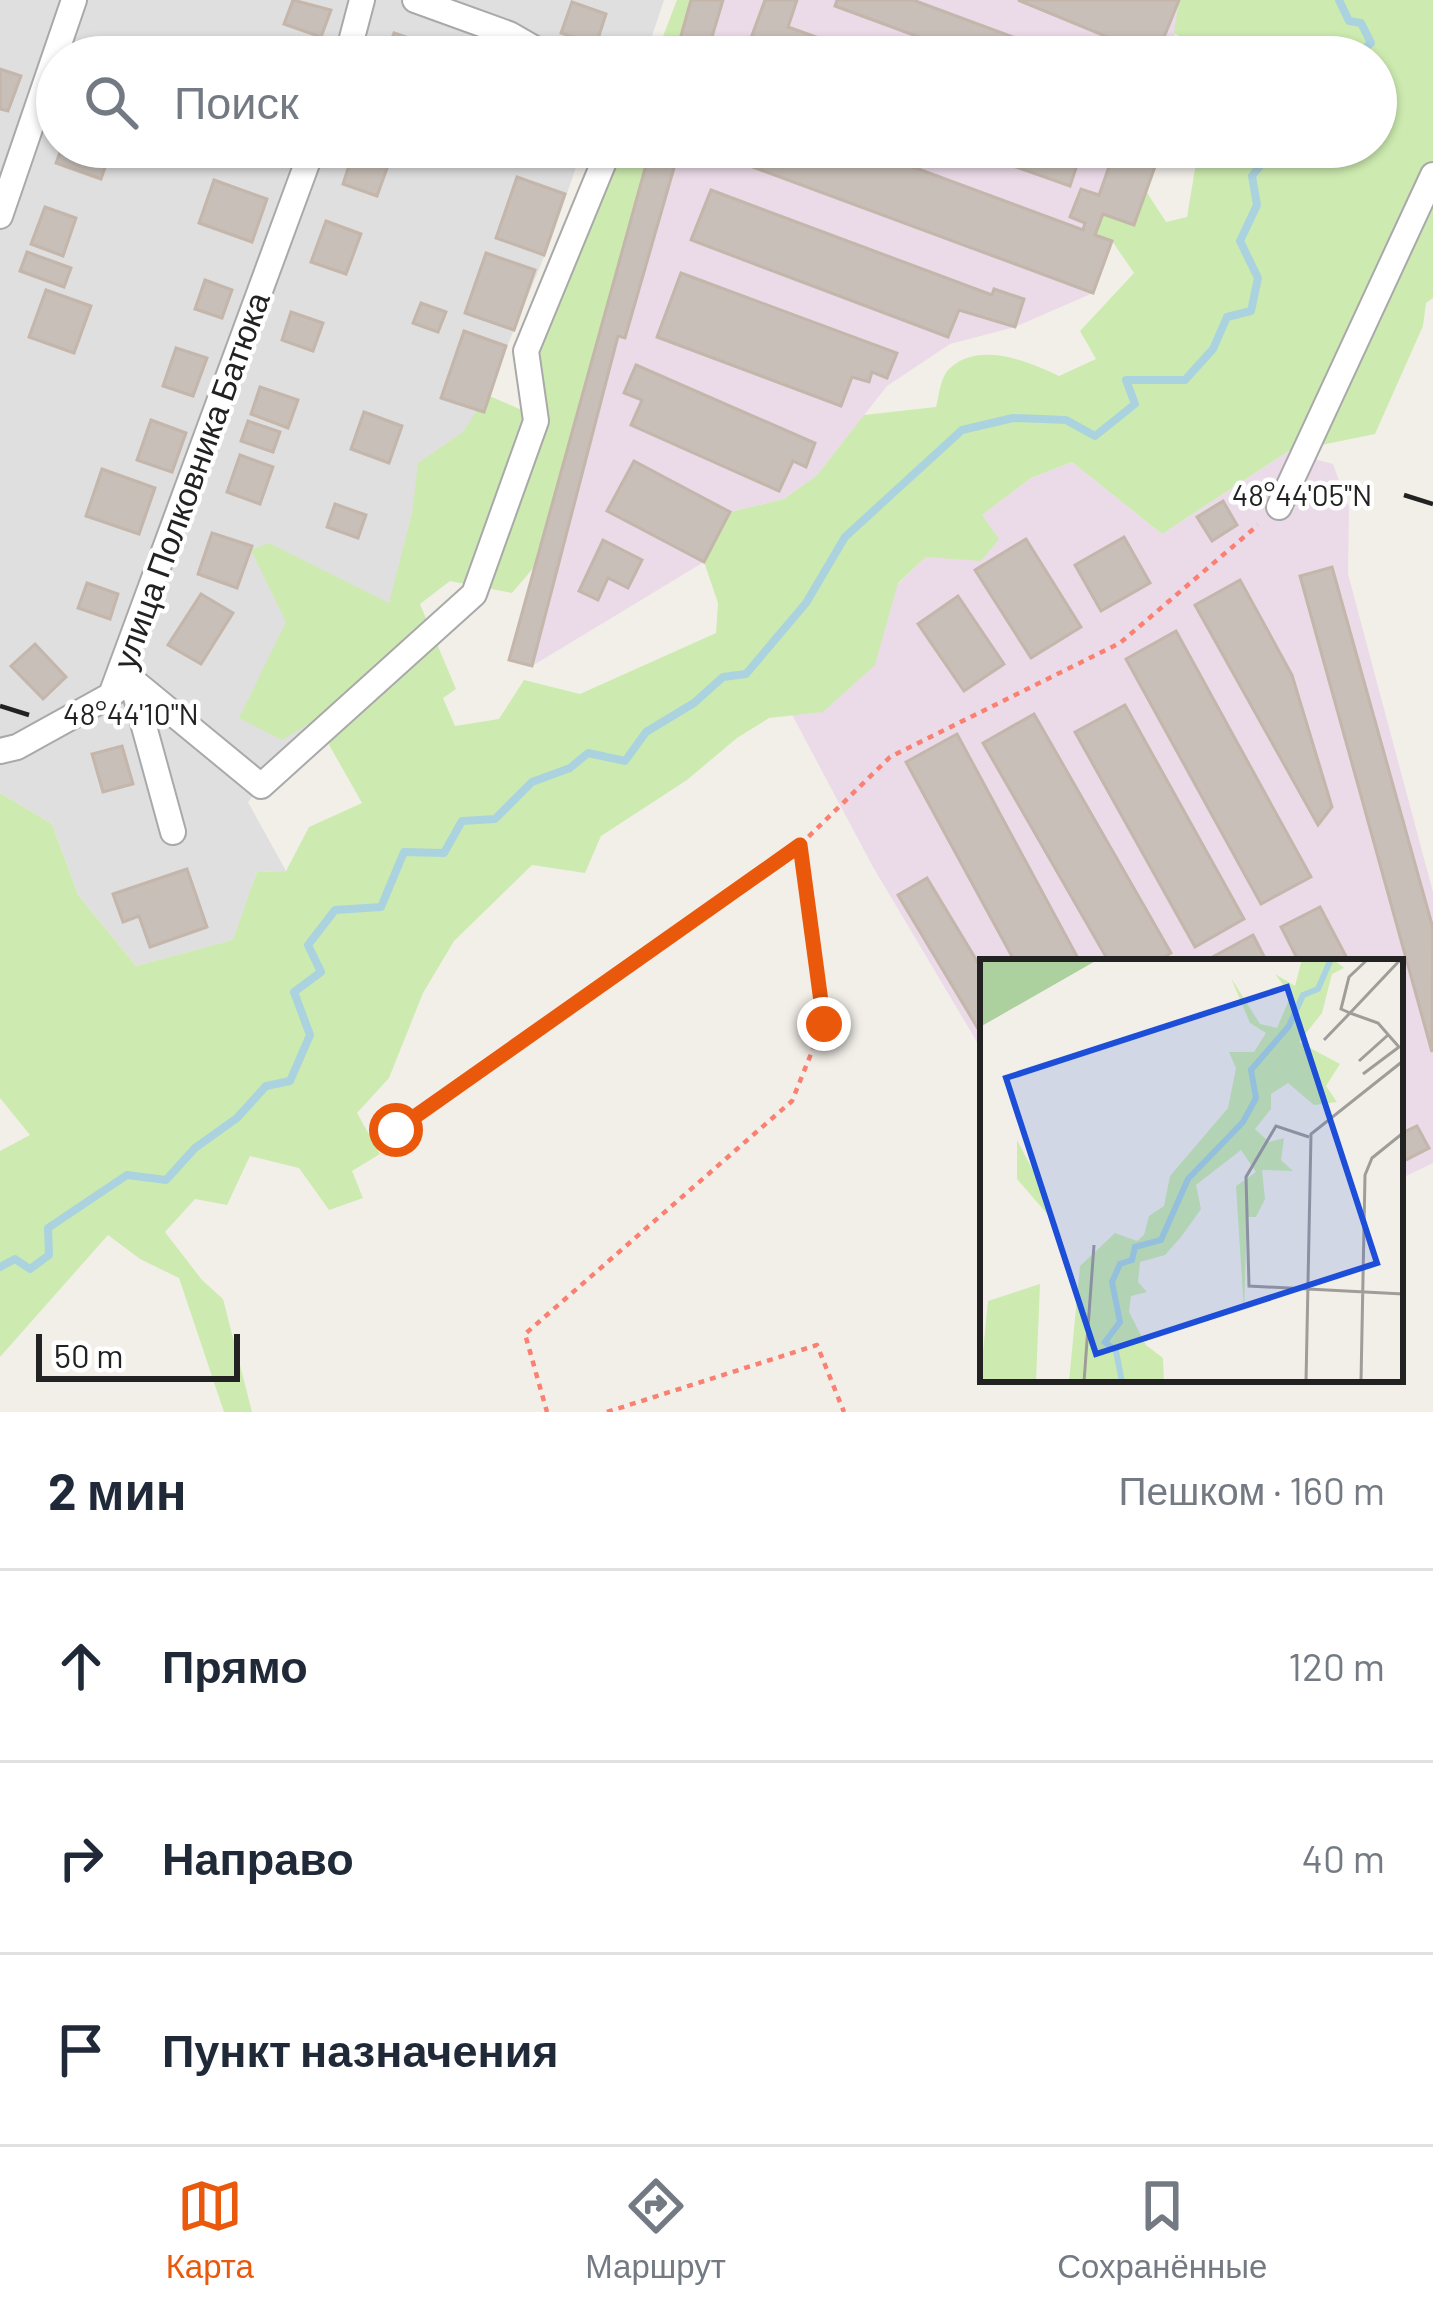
<!DOCTYPE html>
<html lang="ru">
<meta charset="utf-8">
<style>
:root{--surface:#fff;--page:#f2f2f3;--text:#1f2937;--muted:#747a83;--line:#e0e1e3;--accent:#ea580c}
body{margin:0;font-family:Barlow,sans-serif;background:var(--page);color:var(--text)}
.scale{position:absolute;left:36px;bottom:30px;width:204px;box-sizing:border-box;padding-left:12px;border:6px solid #222;border-top:0;font-size:33px;line-height:42px;white-space:nowrap;color:#222;-webkit-text-stroke:9px #fff;paint-order:stroke}
.stop{position:absolute;width:36px;height:36px;margin:-27px;border:9px solid #ea580c;border-radius:50%;background:#fff}
.stop.end{background:#ea580c;border-color:#fff;box-shadow:0 3px 12px #0008}
.list{margin:0;padding:0;list-style:none}
h2{display:flex;justify-content:space-between;align-items:center;height:156px;margin:0;padding:0 48px;font-size:51px}
h2 small{font-size:39px;font-weight:400;color:var(--muted)}
.list li{display:grid;grid-template-columns:78px 1fr auto;gap:36px;align-items:center;box-sizing:border-box;height:192px;padding:0 48px;border-top:3px solid var(--line)}
.list b{display:block;font-size:45px;white-space:nowrap}
.list em{font-size:39px;font-style:normal;color:var(--muted)}
.icon{flex:none;width:66px;height:66px;fill:none;stroke:currentColor;stroke-width:2;stroke-linecap:round;stroke-linejoin:round}
.map{position:relative;flex:none;width:1433px;height:1412px;overflow:hidden}
.search{position:absolute;background:var(--surface);box-shadow:0 3px 9px #0004;left:36px;right:36px;top:36px;height:132px;display:flex;align-items:center;gap:30px;box-sizing:border-box;padding:0 42px;border-radius:66px;color:var(--muted);font-size:45px}
.sheet{height:732px;background:var(--surface)}
nav{display:flex;justify-content:space-around;align-items:center;box-sizing:border-box;height:168px;border-top:3px solid var(--line);background:var(--surface);font-size:33px;color:var(--muted)}
nav a{display:grid;justify-items:center;gap:6px}
nav .on{color:var(--accent)}
.map>svg:first-child{display:block}
.residential{fill:#e0dfdf}
.industrial{fill:#ebdbe8}
.grass{fill:#cdebb0}
.lines{fill:none;stroke-linecap:round;stroke-linejoin:round}
.stream{stroke:#aad3df;stroke-width:8}
.building{fill:#c7bfb8;stroke:#c4b6ab;stroke-width:3}
.street-casing{stroke:#a9a9a9;stroke-width:28}
.path{stroke:#fa8072;stroke-width:4.5;stroke-dasharray:6 6;stroke-linecap:butt}
.street{stroke:#fff;stroke-width:24}
.route{stroke:#ea580c;stroke-width:15}
.ticks{fill:none;stroke:#222;stroke-width:4.5}
.labels{text-anchor:middle;dominant-baseline:central;stroke-width:9;stroke-linejoin:round;paint-order:stroke}
.street-label{font-size:33px;fill:#222;stroke:#fff}
.inset-river{fill:none;stroke:#aad3df;stroke-width:6}
.inset-road{fill:none;stroke:#9f9d99;stroke-width:3}
.view{fill:#1d4ed8;fill-opacity:0.15;stroke:#1d4ed8;stroke-width:6}
.inset-edge{fill:none;stroke:#222;stroke-width:6}
.ticks-label{font-size:30px;text-anchor:middle;fill:#222;stroke:#fff;stroke-width:9;stroke-linejoin:round;paint-order:stroke}
</style>
<div class="map">
<svg width="1433" height="1412" viewBox="0 0 1433 1412">
<rect width="100%" height="100%" fill="#f2efe9"/>
<path class="residential" d="M0,0H664L645,57H57V147H583L551,240L487,395L360,667L248,802L286,871L257,872L234,940L136,966L78,895L52,824L0,793Z"/>
<g class="industrial">
<path d="M691,0H1179L1172,57H675Z"/>
<path d="M651,147H1162L1134,225L1112,241L1093,293L1015,327L950,344L887,386L817,475L784,499L730,512L704,562L532,666L509,660Z"/>
<path d="M1287,452L1333,464L1349,507L1348,574L1433,892V1163L1400,1179V962H983V1052L873,867L781,694L926,557L1031,478L1072,462L1162,534Z"/>
</g>
<g class="grass">
<path d="M677,0H691L675,57H655Z"/>
<path d="M1179,0H1433V298L1426,303L1423,326L1375,434L1287,452L1162,534L1072,462L1031,478L982,515L999,539L981,561L926,557L898,583L875,665L823,712L769,718L737,738L687,780L601,836L585,873L532,865L454,941L423,993L389,1078L357,1113L380,1154L352,1171L363,1198L329,1210L299,1168L250,1156L227,1205L195,1199L165,1232L202,1280L223,1299L252,1412H224L179,1278L140,1259L108,1235L0,1357V1151L30,1135L0,1098V793L52,824L78,895L136,966L233,940L257,872L286,871L309,827L362,803L315,720L282,740L239,718L286,622L251,550L269,543L389,603L412,513L418,463L463,432L487,395L529,413L526,351L607,147H651L535,566L512,593L450,581L420,604L456,689L443,698L455,726L499,719L524,680L580,694L716,633L718,603L704,562L730,512L784,499L817,475L864,415L936,407C939,396 940,379 948,370C977,340 1028,361 1059,376L1096,359L1080,331L1134,273L1112,241L1095,235L1103,214L1146,191L1166,222L1187,217L1197,157L1216,147H1376V57H1215L1174,33Z"/>
</g>
<g class="lines">
<g class="stream">
<path d="M1339,0L1349,21L1361,23L1371,43L1354,57"/>
<path d="M1329,57L1339,46L1350,57"/>
<path d="M0,1267L15,1259L30,1269L49,1255L48,1228L127,1175L166,1180L195,1148L237,1118L266,1086L290,1081L310,1035L294,992L321,972L308,945L335,910L381,907L404,852L444,853L462,821L495,819L532,782L570,768L588,753L625,761L646,732L694,703L723,677L746,674L806,603L845,537L962,430L1013,418L1066,420L1095,436L1135,404L1126,380H1185L1213,349L1227,317L1251,311L1258,278L1240,241L1257,205L1252,176L1275,147"/>
</g>
</g>
<g class="building">
<path d="M293,0L331,10L321,37L284,24Z"/>
<path d="M691,0H723L706,57H675Z"/>
<path d="M765,0H797L788,27L872,57H744Z"/>
<path d="M837,0H913L1067,57H973L835,6Z"/>
<path d="M1018,0H1179L1156,57Z"/>
<path d="M572,2L606,14L596,45L561,33Z"/>
<path d="M394,33L433,46L429,57H385Z"/>
<path d="M0,69L21,76L8,111L0,109Z"/>
<path d="M62,147H112L101,179L56,163Z"/>
<path d="M355,147L391,157L377,196L343,184Z"/>
<path d="M651,147H680L625,338L618,336L532,666L509,660Z"/>
<path d="M720,147H859L1083,230L1085,223L1070,217L1081,189L1099,195L1116,147H1162L1134,225L1103,214L1095,235L1112,241L1093,293L718,154Z"/>
<path d="M960,147H1083L1070,186Z"/>
<path d="M517,177L565,194L544,255L496,238Z"/>
<path d="M214,180L267,199L252,242L199,223Z"/>
<path d="M711,190L992,295L994,289L1024,299L1015,327L959,310L948,337L691,240Z"/>
<path d="M45,207L76,218L63,256L31,244Z"/>
<path d="M326,221L361,234L346,274L311,262Z"/>
<path d="M27,252L71,268L64,287L20,271Z"/>
<path d="M486,253L535,270L514,330L465,313Z"/>
<path d="M681,273L897,353L887,378L872,372L869,382L852,377L841,406L657,337Z"/>
<path d="M205,280L232,290L222,318L195,309Z"/>
<path d="M46,290L91,306L74,353L29,337Z"/>
<path d="M421,303L446,312L438,332L413,323Z"/>
<path d="M291,312L323,323L313,351L282,340Z"/>
<path d="M464,331L506,346L484,412L441,398Z"/>
<path d="M176,348L207,358L193,396L163,386Z"/>
<path d="M636,365L815,443L806,467L793,461L779,491L631,425L642,400L624,393Z"/>
<path d="M260,387L298,400L288,428L251,414Z"/>
<path d="M364,412L402,426L389,463L351,449Z"/>
<path d="M151,420L186,433L172,472L137,460Z"/>
<path d="M248,421L280,432L273,452L241,441Z"/>
<path d="M240,455L273,467L260,504L227,492Z"/>
<path d="M634,461L730,512L704,562L607,511Z"/>
<path d="M102,469L155,488L139,534L86,516Z"/>
<path d="M1223,501L1237,525L1212,541L1197,517Z"/>
<path d="M335,504L366,515L358,538L327,527Z"/>
<path d="M212,533L252,546L237,588L198,574Z"/>
<path d="M1124,537L1150,583L1101,611L1075,565Z"/>
<path d="M1026,539L1081,627L1031,658L975,570Z"/>
<path d="M603,540L642,560L628,588L608,578L598,600L579,591Z"/>
<path d="M1332,567L1433,928L1432,1052L1300,576Z"/>
<path d="M1240,580L1292,675L1332,807L1318,825L1195,605Z"/>
<path d="M87,583L118,594L110,619L78,608Z"/>
<path d="M201,594L233,613L201,664L168,645Z"/>
<path d="M958,596L1004,664L964,691L918,624Z"/>
<path d="M1176,631L1311,877L1261,904L1126,659Z"/>
<path d="M35,644L66,677L43,699L11,666Z"/>
<path d="M1125,705L1244,919L1195,947L1075,732Z"/>
<path d="M1034,714L1171,953L1156,962H1109L983,743Z"/>
<path d="M957,734L1080,962H1015L906,762Z"/>
<path d="M122,746L133,784L103,792L92,754Z"/>
<path d="M187,869L207,927L150,947L139,916L123,922L113,894Z"/>
<path d="M927,878L983,971V1037L898,895Z"/>
<path d="M1320,907L1349,962H1299L1281,927Z"/>
<path d="M1253,935L1267,962H1206L1205,961Z"/>
<path d="M1417,1126L1429,1148L1400,1163V1134Z"/>
</g>
<g class="lines">
<g class="street-casing">
<g id="street">
<path d="M415,0L509,34L549,57"/>
<path d="M347,57L362,0"/>
<path d="M0,216L74,0"/>
<path d="M1279,507L1433,175"/>
<path d="M131,679L173,832"/>
<path d="M111,695L131,679L261,786L474,594L536,421L526,351L610,147"/>
<path d="M0,751L17,747L111,695L313,147"/>
</g>
</g>
<g class="path">
<path d="M800,845L890,757L1120,643L1258,525"/>
<path d="M396,1130L800,845L823,1024L792,1101L525,1334L547,1412"/>
<path d="M607,1412L817,1345L844,1412"/>
</g>
<use href="#street" class="street"/>
</g>
<g class="lines">
<path class="route" d="M396,1130L800,845L824,1024"/>
</g>
<path class="ticks" d="M1404,495L1433,504M0,706L29,715"/>
<g class="labels">
<g class="street-label">
<text transform="translate(190 480) rotate(-70)">улица Полковника Батюка</text>
</g>
</g>
<g transform="translate(980 959)">
<rect width="423" height="423" fill="#f2efe9"/>
<path d="M322,0H353L364,9L352,15L342,54L319,83L360,105L346,127L357,143L334,146L308,124L291,135V150L275,170L289,183L304,179L301,201L313,212L282,211L285,240L276,258H267L264,352L256,227L276,213L261,191L216,226L221,250L201,278L185,296L160,303L158,323L167,333L151,337L149,353L166,386L183,399L184,423H89L100,307L135,274L157,282L164,276L169,257L184,247L190,217L248,149L256,109L249,93H274L286,74L270,64L251,19L280,65L297,69L311,36L295,15L315,27ZM37,181L70,244L69,257L37,220ZM60,325L56,423H0L8,342Z" fill="#cdebb0"/>
<path d="M0,0H119L0,68Z" fill="#add19e"/>
<path class="inset-river" d="M142,423L136,392L125,383L140,363L132,323L140,305L152,301L155,288L181,281L208,220L263,163L276,139L271,111L309,67L323,36L338,30L351,0"/>
<path class="inset-road" d="M388,0L369,18L361,50L370,54L421,0M344,81L370,54L398,64L419,88L383,115M379,102L408,76M329,178L296,167L266,218L269,327L423,335M104,423L114,286M326,423L331,175L423,102M381,423L385,216L392,199L423,174"/>
<path class="view" d="M307,28L397,304L116,395L26,119Z"/>
<rect width="423" height="423" class="inset-edge"/>
</g>
<g class="ticks-label">
<text x="1302" y="506">48°44'05"N</text>
<text x="131" y="725">48°44'10"N</text>
</g>
</svg>
<div class="scale">50 m</div>
<div class="stop" style="left:396px;top:1130px"></div>
<div class="stop end" style="left:824px;top:1024px"></div>
<div class="search"><svg class="icon" aria-label="search" viewBox="0 0 24 24"><circle cx="10" cy="10" r="6"/><path d="M15 15l6 6"/></svg>Поиск</div>
</div>
<section class="sheet">
<h2>2 мин<small>Пешком · 160 m</small></h2>
<ul class="list">
<li><svg class="icon" aria-label="ahead" viewBox="0 0 24 24"><path d="M12 20V5M6 11l6-6 6 6"/></svg><div><b>Прямо</b></div><em>120 m</em></li>
<li><svg class="icon" aria-label="right" viewBox="0 0 24 24"><path d="M7 20v-9h11M14 6l5 5-5 5"/></svg><div><b>Направо</b></div><em>40 m</em></li>
<li><svg class="icon" aria-label="arrive" viewBox="0 0 24 24"><path d="M6 21V4h12l-3 4 3 4H6"/></svg><div><b>Пункт назначения</b></div></li>
</ul>
</section>
<nav>
<a class="on"><svg class="icon" aria-label="map" viewBox="0 0 24 24"><path d="M3 6l6-2 6 2 6-2v14l-6 2-6-2-6 2zM9 4v14M15 6v14"/></svg>Карта</a>
<a><svg class="icon" aria-label="directions" viewBox="0 0 24 24"><path d="M12 3l9 9-9 9-9-9zM9 14v-3h6M13 9l2 2-2 2"/></svg>Маршрут</a>
<a><svg class="icon" aria-label="saved" viewBox="0 0 24 24"><path d="M7 4h10v16l-5-4-5 4z"/></svg>Сохранённые</a>
</nav>
